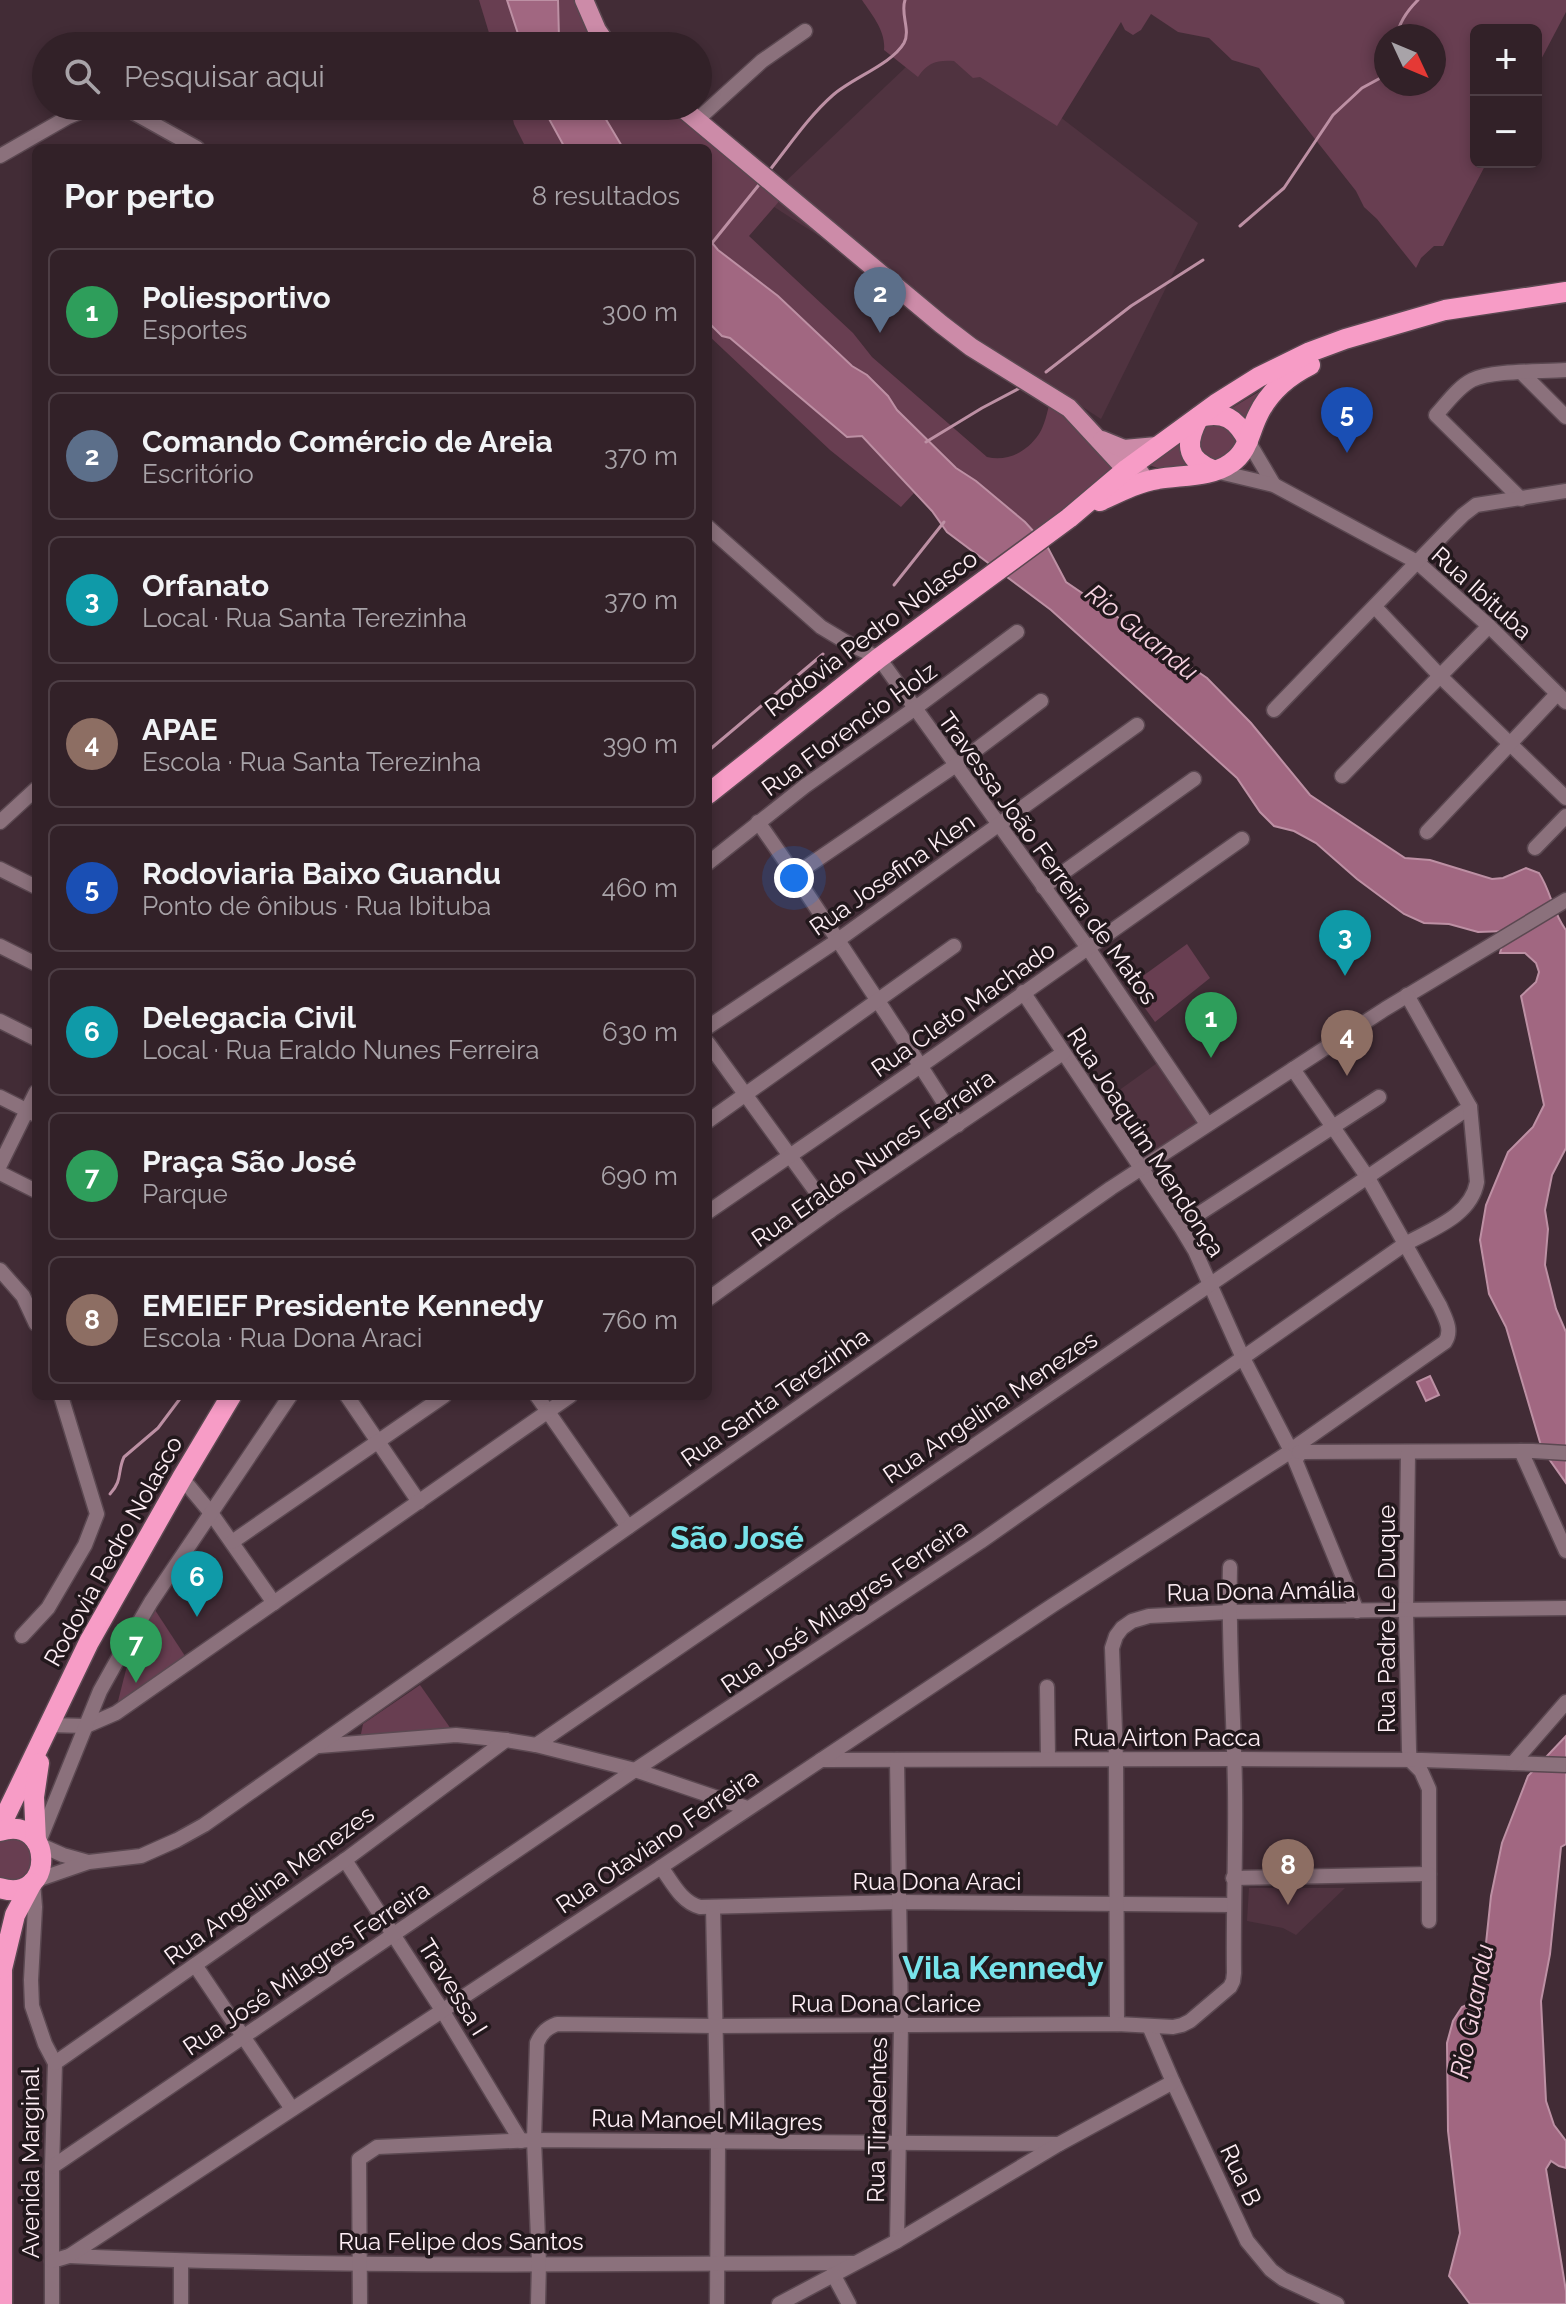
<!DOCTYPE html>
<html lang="pt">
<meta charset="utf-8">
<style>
:root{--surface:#322128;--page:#3a2930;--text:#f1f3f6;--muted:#a8a3a8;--line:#4d3e45;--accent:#51ccd4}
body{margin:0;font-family:Raleway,sans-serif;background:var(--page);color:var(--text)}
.controls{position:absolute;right:24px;top:24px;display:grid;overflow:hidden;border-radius:12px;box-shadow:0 4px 12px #0003}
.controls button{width:72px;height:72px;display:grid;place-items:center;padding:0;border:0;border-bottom:2px solid var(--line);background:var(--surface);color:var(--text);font:40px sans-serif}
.compass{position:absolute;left:1374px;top:24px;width:72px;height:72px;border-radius:50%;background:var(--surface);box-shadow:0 4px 12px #0003;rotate:134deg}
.you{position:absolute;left:794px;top:878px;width:28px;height:28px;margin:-20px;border:6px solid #fff;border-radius:50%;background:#1a73e8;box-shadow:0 0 0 12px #1a73e833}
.badge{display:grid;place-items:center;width:52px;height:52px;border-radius:50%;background:var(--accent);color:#fff;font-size:26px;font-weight:700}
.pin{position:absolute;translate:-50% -66px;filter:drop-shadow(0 2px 4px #0008)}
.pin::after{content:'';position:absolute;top:42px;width:28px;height:24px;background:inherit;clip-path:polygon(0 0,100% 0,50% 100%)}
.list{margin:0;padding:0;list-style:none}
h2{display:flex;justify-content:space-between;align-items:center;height:104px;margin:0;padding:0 32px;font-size:34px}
h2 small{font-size:26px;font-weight:400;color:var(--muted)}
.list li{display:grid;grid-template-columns:52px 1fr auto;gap:24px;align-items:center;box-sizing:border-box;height:128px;margin:0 16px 16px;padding:0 16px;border:2px solid var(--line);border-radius:12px}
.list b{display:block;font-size:30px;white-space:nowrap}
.list p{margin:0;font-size:26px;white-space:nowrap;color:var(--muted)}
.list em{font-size:26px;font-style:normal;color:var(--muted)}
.icon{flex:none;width:44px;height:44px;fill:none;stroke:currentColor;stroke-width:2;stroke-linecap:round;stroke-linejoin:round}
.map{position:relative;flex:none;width:1566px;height:2304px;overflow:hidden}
.search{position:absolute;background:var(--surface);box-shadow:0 4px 12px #0003;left:32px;top:32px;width:680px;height:88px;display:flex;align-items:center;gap:20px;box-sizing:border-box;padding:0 28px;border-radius:44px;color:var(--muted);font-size:30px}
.panel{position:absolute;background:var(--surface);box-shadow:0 4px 12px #0003;left:32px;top:144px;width:680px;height:1256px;border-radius:12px}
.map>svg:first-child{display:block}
.built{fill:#503340}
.green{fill:#683e51;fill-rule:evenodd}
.water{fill:#a16781;stroke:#bd90a4;stroke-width:2}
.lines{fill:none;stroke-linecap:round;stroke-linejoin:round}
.stream{stroke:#bd90a4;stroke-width:3}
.minor-casing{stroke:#5b4851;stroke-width:17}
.major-casing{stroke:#5b4851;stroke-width:21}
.highway-casing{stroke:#5b4851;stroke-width:23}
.minor{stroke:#8b717c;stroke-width:14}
.major{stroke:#cc8ba8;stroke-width:18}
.highway{stroke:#f79cc6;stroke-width:20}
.labels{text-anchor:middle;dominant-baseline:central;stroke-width:7;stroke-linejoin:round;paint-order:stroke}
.street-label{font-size:24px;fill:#feeef5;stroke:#22181c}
.water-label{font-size:26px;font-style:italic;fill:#f6d2e1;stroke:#22181c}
.district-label{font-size:32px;font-weight:bold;fill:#77e3ea;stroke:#22181c}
</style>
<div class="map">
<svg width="1566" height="2304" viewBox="0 0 1566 2304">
<rect width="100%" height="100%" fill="#422c36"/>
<g class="built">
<path d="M946,29L1198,223L1101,419L765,201Z"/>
<path d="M1160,1061L1202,1119L1153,1154L1111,1096Z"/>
<path d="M1249,1888H1345L1296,1935L1283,1928L1247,1921Z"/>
</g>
<g class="green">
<path d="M479,0H507L522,46H493Z"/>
<path d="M558,0H580L601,46H564L559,38Z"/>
<path d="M862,0H1566V12L1536,69V30H1476V162H1487L1443,246H1434L1421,258L1416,268L1377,219L1364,207L1356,191L1259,68L1232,60L1209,38L1178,32L1151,14L1141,30L1133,35L1125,30L1121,22L1057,126L980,77L973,78L954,61C937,60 928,62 918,77L884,50C886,31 872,15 862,0ZM1386,36H1434V84H1386Z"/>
<path d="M510,106H542L565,148H526L514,124Z"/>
<path d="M598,106H671L782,198L749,236L853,333L872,357L987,457C1007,462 1027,452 1039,434C1045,425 1047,412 1050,402L1122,468L1037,535L976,481L956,468L897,410L888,396L867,375L852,366L778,296L718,250L708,238V148H623Z"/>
<path d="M708,322L722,336L730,338L861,435L914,493L901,507L830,450L708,335Z"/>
<path d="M1267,387L1247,425L1230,409Z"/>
<path d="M1225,424L1236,439L1234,452L1217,462L1200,454L1197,435L1206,425Z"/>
<path d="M1180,444L1191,466L1158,468L1146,464Z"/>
<path d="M1187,944L1210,978L1155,1022L1129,986Z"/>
<path d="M155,1610L185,1656L116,1709L129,1658Z"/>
<path d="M420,1685L451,1729L360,1739L363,1724Z"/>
<path d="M0,1837L24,1839L34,1859L24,1879L0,1882Z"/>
</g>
<g class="water">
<path d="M507,0H558L559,38L564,46H522Z"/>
<path d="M542,106H598L623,148H565Z"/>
<path d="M708,238L718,250L778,296L852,366L867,375L888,396L897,410L956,468L976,481L1025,522L1047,546L1066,582L1207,678L1251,723L1310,795L1405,858L1430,860L1492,879L1503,878L1526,868L1539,873C1551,891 1553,914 1566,930V1148L1552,1175L1545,1210L1548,1229L1545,1265L1556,1309L1566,1332V1483L1542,1449L1506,1327L1489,1294L1480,1240L1486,1205L1508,1152L1533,1127L1544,1105L1521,996L1536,982L1539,972L1536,963L1525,953H1500L1506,931L1478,932L1449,924L1424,923L1404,914L1357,879L1316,843L1294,831L1274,826L1260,812L1237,778L1143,693L1051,610L947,532L932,511L862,436L847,437L730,338L722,336L708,322Z"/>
<path d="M1430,1376L1439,1395L1426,1401L1417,1382Z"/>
<path d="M1566,1736V1844L1561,1847L1550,1954L1541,2001L1546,2101L1554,2125L1566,2141V2168L1559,2166L1551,2161L1546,2169L1566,2291V2304H1470L1449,2276L1460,2233L1448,2131L1447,2043L1453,2021L1462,2007L1478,2000L1482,1981L1491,1896L1502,1843L1528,1776Z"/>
</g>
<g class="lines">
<g class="stream">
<path d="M1397,36C1399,22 1408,10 1418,0"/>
<path d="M769,171C789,146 809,116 833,95C852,78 892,64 904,43C911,30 900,14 905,0"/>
<path d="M1240,226L1284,188L1333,115L1362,88L1386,75"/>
<path d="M708,248L762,181"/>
<path d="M1046,372L1131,306L1203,260"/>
<path d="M926,442L982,408L1020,388"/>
<path d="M894,585L944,522"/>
<path d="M708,751L823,654"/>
<path d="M110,1494C123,1480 117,1472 124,1457L158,1428L182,1396"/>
</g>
<g class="minor-casing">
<g id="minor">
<path d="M116,106L129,110L197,148"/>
<path d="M697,120L762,61L805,31"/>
<path d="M0,156L68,117L94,106"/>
<path d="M1522,373L1566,417"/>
<path d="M1248,441L1274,485"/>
<path d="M1215,471L1274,485L1417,562L1489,626L1566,702"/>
<path d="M1521,499L1436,415C1447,403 1458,387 1472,380C1493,370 1541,372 1566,370"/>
<path d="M708,527L821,627L851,645L879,658L1088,948L1207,1124"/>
<path d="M1375,607L1441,677L1566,798"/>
<path d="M1274,710L1448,530L1463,515L1476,505L1566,491"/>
<path d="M1342,776L1489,626"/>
<path d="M0,822L36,789"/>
<path d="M758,822C800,881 838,941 878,1001C905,1042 932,1083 958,1125"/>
<path d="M1427,832L1557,694"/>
<path d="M1535,848L1566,816"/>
<path d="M708,863L805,786L914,709L1017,632"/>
<path d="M0,869L36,887"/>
<path d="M796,874L956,765L1041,701"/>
<path d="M1043,887L1194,779"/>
<path d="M0,946L36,964"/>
<path d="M1023,992L1180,1226L1195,1251L1243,1358L1289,1447H1293L1298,1450L1299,1455L1295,1460L1357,1611"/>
<path d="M0,1021L36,1039"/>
<path d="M708,1027L838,940L1137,725"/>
<path d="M708,1043L830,1211"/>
<path d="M1293,1069L1368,1178L1440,1306C1445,1318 1453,1330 1445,1342L1295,1447"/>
<path d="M0,1097L36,1115"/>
<path d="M708,1121L954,946"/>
<path d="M0,1165L36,1092"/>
<path d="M0,1173L36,1191"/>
<path d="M708,1212L922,1065L1242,839"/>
<path d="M1180,1226L1379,1097"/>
<path d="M0,1270L23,1296L36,1324"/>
<path d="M708,1299L830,1211L1063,1053"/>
<path d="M347,1396L419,1502"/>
<path d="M537,1396L628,1527"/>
<path d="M1521,1451L1566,1551"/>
<path d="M1299,1452L1533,1451L1566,1453"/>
<path d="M1408,1453L1406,1611L1409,1750L1410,1760L1421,1771L1429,1789V1921"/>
<path d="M182,1478L211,1513L274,1603"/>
<path d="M232,1542L444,1396"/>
<path d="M22,1636L48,1608L85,1545L97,1514L61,1396"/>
<path d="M1047,1687L1048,1758"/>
<path d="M49,1725L86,1726L116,1713L570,1396"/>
<path d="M536,1745L1470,1107"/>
<path d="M319,1746L456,1735L506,1740L536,1745L635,1770L747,1808"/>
<path d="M821,1760L1234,1759L1422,1760L1566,1765"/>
<path d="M1513,1763L1566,1702"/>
<path d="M345,1860L442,2010L521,2141"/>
<path d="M88,1862L63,1855L38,1844L100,1691L119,1657L151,1602L290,1396"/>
<path d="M661,1867C672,1882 681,1902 700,1907L898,1902L1233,1905"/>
<path d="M1233,1878L1429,1874"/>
<path d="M34,1881L89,1862L141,1856L177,1840L204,1825L1111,1188L1385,1009L1566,900"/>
<path d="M33,1882L35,1907L31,1980L32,2006L45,2044L55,2063L52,2167V2304"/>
<path d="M713,1907L718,2143L717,2304"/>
<path d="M195,1965L292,2109"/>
<path d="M1117,2024L1116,1759L1112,1648L1116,1636L1122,1628L1132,1621L1149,1616L1229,1612L1566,1608"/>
<path d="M1149,2026L1173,2082L1247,2241L1271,2270L1283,2279L1337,2304"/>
<path d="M55,2063L345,1860L506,1740"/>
<path d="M52,2167L635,1770L980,1542L1405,1244C1432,1229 1471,1216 1477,1182L1470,1107L1407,995"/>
<path d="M897,2241L901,2025L897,1760"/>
<path d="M69,2256C331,2268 592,2264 854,2263"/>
<path d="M52,2261L69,2256L661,1867L1053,1605L1285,1455"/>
<path d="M181,2261V2304"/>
<path d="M833,2274L849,2304"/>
<path d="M360,2304L359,2159L377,2147L534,2140L1059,2144"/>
<path d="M538,2304L539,2263L534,2140L537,2043C542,2032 547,2028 557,2024L715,2026L1117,2024L1173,2027L1182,2025L1190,2021L1230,1987L1233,1981L1234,1973C1233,1912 1236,1850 1235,1789C1234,1715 1228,1641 1230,1567"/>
<path d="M779,2304L897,2241L1059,2144L1173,2082"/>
</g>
</g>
<g class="major-casing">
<g id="major">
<path d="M584,0L597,30L608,46"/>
<path d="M680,106L941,324L971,347L1069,408L1118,461L1127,469L1141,474"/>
<path d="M1102,440L1124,449L1157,446"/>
</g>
</g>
<g class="highway-casing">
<g id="highway">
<path d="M1213,470C1184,459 1186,441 1199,417C1224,411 1236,418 1248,441"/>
<path d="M1100,501C1119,492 1138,482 1158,479C1181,475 1212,477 1231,463C1248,452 1249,433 1258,415C1269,392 1288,376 1310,365"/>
<path d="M708,794L879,658L1069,518L1127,469L1216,404L1259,377L1310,352L1345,339L1445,310L1566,292"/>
<path d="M0,1827L89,1642L182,1478L231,1396"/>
<path d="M0,1831C55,1814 55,1905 0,1888"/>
<path d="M36,1841L34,1797L39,1763"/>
<path d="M0,1955L2,1969V2304"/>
<path d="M2,1969L15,1915L32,1883"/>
</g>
</g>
<use href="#minor" class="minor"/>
<use href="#major" class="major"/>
<use href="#highway" class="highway"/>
</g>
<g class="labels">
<g class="street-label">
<text transform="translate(1482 593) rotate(42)">Rua Ibituba</text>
<text transform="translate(871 633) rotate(-37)">Rodovia Pedro Nolasco</text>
<text transform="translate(849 729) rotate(-36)">Rua Florencio Holz</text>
<text transform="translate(1048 858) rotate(54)">Travessa João Ferreira de Matos</text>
<text transform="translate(892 874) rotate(-35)">Rua Josefina Klen</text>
<text transform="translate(963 1009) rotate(-35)">Rua Cleto Machado</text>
<text transform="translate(1146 1142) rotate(57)">Rua Joaquim Mendonça</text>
<text transform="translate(873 1158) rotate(-35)">Rua Eraldo Nunes Ferreira</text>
<text transform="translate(775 1397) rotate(-35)">Rua Santa Terezinha</text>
<text transform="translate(990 1407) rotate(-34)">Rua Angelina Menezes</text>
<text transform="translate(113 1551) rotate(-61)">Rodovia Pedro Nolasco</text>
<text transform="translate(1261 1591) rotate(-1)">Rua Dona Amália</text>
<text transform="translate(844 1606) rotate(-34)">Rua José Milagres Ferreira</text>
<text transform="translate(1386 1619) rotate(-90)">Rua Padre Le Duque</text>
<text x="1167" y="1737">Rua Airton Pacca</text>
<text transform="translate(657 1841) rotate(-34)">Rua Otaviano Ferreira</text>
<text x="937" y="1881">Rua Dona Araci</text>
<text transform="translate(269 1885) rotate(-36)">Rua Angelina Menezes</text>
<text transform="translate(306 1968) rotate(-34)">Rua José Milagres Ferreira</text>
<text transform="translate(453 1987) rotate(58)">Travessa I</text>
<text x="886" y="2003">Rua Dona Clarice</text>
<text transform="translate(707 2120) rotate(1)">Rua Manoel Milagres</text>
<text transform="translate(877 2120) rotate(-89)">Rua Tiradentes</text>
<text transform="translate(30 2163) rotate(-90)">Avenida Marginal</text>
<text transform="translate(1241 2175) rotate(65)">Rua B</text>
<text x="461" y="2241">Rua Felipe dos Santos</text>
</g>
<g class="water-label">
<text transform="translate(1142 632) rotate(39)">Rio Guandu</text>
<text transform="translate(1472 2011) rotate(-79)">Rio Guandu</text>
</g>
<g class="district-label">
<text x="737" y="1537">São José</text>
<text x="1003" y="1967">Vila Kennedy</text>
</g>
</g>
</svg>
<div class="controls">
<button>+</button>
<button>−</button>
</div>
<svg class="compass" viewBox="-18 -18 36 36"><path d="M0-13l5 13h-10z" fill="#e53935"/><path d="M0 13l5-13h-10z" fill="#a8a3a8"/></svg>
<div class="you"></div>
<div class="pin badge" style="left:1211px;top:1058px;background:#2e9e5b">1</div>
<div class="pin badge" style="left:880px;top:333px;background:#5c6f8a">2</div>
<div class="pin badge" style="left:1345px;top:976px;background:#0f9aa8">3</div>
<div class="pin badge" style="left:1347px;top:1076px;background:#8d6e63">4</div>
<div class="pin badge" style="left:1347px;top:453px;background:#1a4fb4">5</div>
<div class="pin badge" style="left:197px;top:1617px;background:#0f9aa8">6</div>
<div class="pin badge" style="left:136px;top:1683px;background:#2e9e5b">7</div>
<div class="pin badge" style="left:1288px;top:1905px;background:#8d6e63">8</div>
<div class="search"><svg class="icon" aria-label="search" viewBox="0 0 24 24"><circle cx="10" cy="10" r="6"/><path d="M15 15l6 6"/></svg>Pesquisar aqui</div>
<section class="panel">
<h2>Por perto<small>8 resultados</small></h2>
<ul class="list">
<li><span class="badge" style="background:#2e9e5b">1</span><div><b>Poliesportivo</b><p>Esportes</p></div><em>300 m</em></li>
<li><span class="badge" style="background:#5c6f8a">2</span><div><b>Comando Comércio de Areia</b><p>Escritório</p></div><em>370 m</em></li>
<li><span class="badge" style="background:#0f9aa8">3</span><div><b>Orfanato</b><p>Local · Rua Santa Terezinha</p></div><em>370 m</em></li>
<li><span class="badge" style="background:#8d6e63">4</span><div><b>APAE</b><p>Escola · Rua Santa Terezinha</p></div><em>390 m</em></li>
<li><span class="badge" style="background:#1a4fb4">5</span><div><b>Rodoviaria Baixo Guandu</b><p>Ponto de ônibus · Rua Ibituba</p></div><em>460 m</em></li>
<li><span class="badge" style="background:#0f9aa8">6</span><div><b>Delegacia Civil</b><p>Local · Rua Eraldo Nunes Ferreira</p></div><em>630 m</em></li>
<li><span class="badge" style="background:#2e9e5b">7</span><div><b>Praça São José</b><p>Parque</p></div><em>690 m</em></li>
<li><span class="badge" style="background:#8d6e63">8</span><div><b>EMEIEF Presidente Kennedy</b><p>Escola · Rua Dona Araci</p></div><em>760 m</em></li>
</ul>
</section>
</div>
